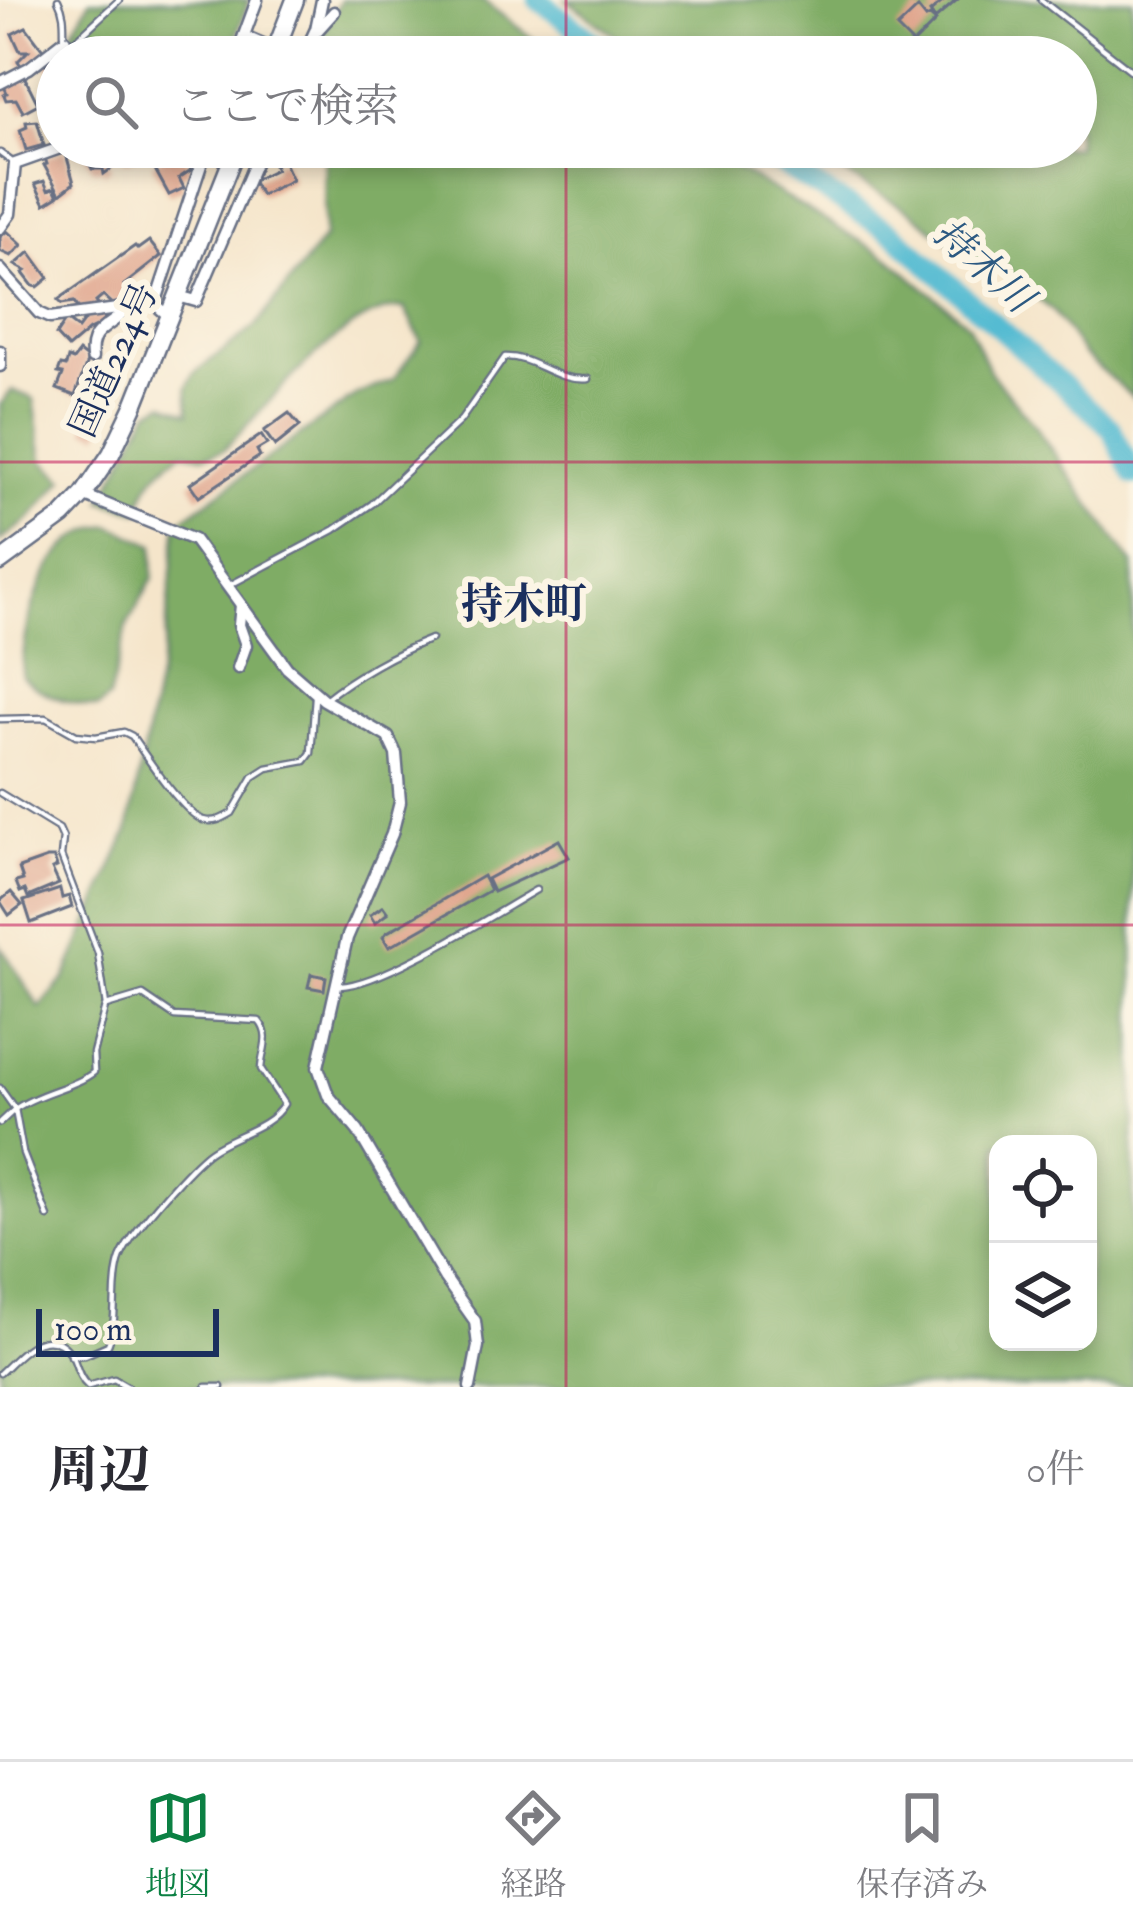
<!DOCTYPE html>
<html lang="ja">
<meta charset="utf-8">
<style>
:root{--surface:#fff;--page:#f2f2f3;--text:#2b2b33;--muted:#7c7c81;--line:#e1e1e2;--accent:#0b8043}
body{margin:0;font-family:"IM FELL Double Pica","Noto Serif JP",serif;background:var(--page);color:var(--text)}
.controls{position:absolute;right:36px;bottom:36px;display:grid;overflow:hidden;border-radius:24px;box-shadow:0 6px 18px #0003}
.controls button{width:108px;height:108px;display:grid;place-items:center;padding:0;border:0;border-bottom:3px solid var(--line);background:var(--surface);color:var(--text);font:60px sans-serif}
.scale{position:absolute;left:36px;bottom:30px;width:183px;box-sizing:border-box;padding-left:12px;border:6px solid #1b2f5e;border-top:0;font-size:33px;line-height:42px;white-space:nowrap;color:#1b2f5e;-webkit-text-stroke:9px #fcf5e5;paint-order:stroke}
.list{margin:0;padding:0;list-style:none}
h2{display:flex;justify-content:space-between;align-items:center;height:156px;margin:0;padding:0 48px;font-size:51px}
h2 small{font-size:39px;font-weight:400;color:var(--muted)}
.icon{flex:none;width:66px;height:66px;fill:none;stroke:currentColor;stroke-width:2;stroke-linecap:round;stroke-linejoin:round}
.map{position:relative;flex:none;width:1133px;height:1387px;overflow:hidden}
.search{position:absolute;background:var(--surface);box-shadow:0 6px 18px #0003;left:36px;right:36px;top:36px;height:132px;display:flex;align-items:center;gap:30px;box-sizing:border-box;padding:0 42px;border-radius:66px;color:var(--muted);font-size:45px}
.sheet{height:372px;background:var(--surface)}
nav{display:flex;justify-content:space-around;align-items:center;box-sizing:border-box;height:168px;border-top:3px solid var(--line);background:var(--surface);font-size:33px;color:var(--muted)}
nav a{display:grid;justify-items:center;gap:6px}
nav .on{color:var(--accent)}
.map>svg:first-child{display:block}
.forest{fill:#7fac65;stroke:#4d6e62;stroke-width:3;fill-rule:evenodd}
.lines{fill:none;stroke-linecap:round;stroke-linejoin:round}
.river{stroke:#54bbd2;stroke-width:21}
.building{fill:#dfa38a}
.service-casing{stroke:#676f84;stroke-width:9}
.minor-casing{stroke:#676f84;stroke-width:15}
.trunk-casing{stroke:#676f84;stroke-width:21}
.service{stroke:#fff;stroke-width:4.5}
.minor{stroke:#fff;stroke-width:10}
.trunk{stroke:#fff;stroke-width:16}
.grid{fill:none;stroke:#c2185b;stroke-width:3;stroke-opacity:0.55}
.labels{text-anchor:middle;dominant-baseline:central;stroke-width:12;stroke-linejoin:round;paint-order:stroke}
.street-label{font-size:36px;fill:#1b2f5e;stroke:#fcf5e5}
.water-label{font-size:39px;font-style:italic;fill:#2c5981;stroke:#fcf5e5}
.quarter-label{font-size:42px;font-weight:bold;fill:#1b2f5e;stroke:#fcf5e5}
</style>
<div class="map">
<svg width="1133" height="1387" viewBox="0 0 1133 1387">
<rect width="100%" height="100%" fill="#fcf5e5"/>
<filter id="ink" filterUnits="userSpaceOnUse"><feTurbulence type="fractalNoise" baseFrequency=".00833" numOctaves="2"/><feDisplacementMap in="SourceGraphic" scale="24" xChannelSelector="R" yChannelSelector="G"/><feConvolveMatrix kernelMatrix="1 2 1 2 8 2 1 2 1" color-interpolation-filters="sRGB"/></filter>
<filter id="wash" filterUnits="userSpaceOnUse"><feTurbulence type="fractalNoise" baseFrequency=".004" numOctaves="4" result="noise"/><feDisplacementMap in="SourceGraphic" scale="48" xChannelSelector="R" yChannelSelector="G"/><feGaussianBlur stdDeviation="2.7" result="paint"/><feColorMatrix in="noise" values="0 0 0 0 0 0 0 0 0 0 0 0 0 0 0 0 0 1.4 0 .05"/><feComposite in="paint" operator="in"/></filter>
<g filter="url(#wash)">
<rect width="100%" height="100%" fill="#f5e5ca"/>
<g class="forest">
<path d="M90,0H249L229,57H68L66,42Z"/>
<path d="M341,0H482L557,57H318L314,51Z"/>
<path d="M567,0H1133V398L1083,354L1053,311L1016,281L1004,263L970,259L911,212L799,147H1076V57H644Z"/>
<path d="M333,147H699L888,257L968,324L990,372L1031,421L1133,564V1387H0V945L40,1008L65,978L128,831L165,642L177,523L356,395L393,380L421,341L404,308C346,304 264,410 224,450L203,456L182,452C158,471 144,482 139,512L102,501L149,411L164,403L189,413L187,387L194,373L255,327L324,238L325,161ZM998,1144H1088V1342H998Z"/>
<path d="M12,390L34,399L43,460L64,479L29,520L0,541V405Z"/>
<path d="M110,525L154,545L153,578L128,623L109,698L98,708C72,704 40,696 22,676C24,619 44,534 110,525Z"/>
</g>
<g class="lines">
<g class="river">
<path d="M538,0L615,57"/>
<path d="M752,147L894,234L1111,428L1133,475"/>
</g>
</g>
<g id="blocks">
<g class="building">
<path d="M945,0H957L935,19L930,12Z"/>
<path d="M918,8L926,18L930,16L936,21L913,44L897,28Z"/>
<path d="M26,27L45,52L22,67L18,61L28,51H20L12,34Z"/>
<path d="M156,40L161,54L143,57L139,46Z"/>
<path d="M58,50L62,57H57V91L50,77L55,75L43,61Z"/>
<path d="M23,74L38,104L23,112L16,99L6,100L4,95L7,93L4,86Z"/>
<path d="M37,121L44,145L26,150L20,130L27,127L26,122Z"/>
<path d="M86,147H104L111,169L104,174L103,169H92L83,152Z"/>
<path d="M116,147H139L141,155L126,162Z"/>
<path d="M65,150L74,183L60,194L44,165L47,164L45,158Z"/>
<path d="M175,151L179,159L185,156L191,170L179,178L184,188L169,195L152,164Z"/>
<path d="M283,160L292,180L261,195L252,181L276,169L274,165Z"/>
<path d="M44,181L48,190L54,188L58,196L45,204L35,184Z"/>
<path d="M7,231L22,245L11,256L0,251V237Z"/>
<path d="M149,241L161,256L124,285L135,299L112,304L103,296L96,302L99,306L80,310L74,302L62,304L58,300L135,246L138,249Z"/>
<path d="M30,252L49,278L38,287L33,286L23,273L26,271L15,265Z"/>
<path d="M107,315L110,320L89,330L68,348L56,335L66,320L78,329L86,318Z"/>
<path d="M79,352L88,359L75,396L57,389L63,374L58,373L61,365L66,366L68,358L73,360Z"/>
<path d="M94,376L112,381L104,408L87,403Z"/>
<path d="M92,409L107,414L100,435L85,430Z"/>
<path d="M289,413L300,426L275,446L264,431Z"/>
<path d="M261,435L267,444L257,450L260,456L199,497L190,484Z"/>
<path d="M559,840L569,857L493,892L487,879Z"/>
<path d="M47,858H54L57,867L52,869L59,884L28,897L25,890L20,892L16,882L23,880L19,868Z"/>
<path d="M483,876L490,890L389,947L383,937L386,933Z"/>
<path d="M60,889L62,898L69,896L72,907L31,923L24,901Z"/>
<path d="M11,892L22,905L9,915L0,901Z"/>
<path d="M383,906L388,913L375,923L370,915Z"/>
<path d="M311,974L326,977L324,990L308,987Z"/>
</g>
</g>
</g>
<g filter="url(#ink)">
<use href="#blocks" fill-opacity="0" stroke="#676f84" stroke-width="3"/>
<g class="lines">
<g class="service-casing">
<g id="service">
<path d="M58,0C69,21 60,37 67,57"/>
<path d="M1041,0L1133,72"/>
<path d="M64,46L77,39L119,0"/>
<path d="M0,153L15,164"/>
<path d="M228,586L334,530L372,504L461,420L505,357C534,356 554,382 588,379"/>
<path d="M324,700C354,676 395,653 431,639"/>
<path d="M0,719L46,718L76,735L96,737L124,732L132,736C145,755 183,813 203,820C214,823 222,819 232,813L253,777L267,768L305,761L311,753L315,697"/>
<path d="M0,793L59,829L63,838L61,856L98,953L106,1006L143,995L174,1016L259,1021C272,1036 262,1051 261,1069L284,1104C269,1130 229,1135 206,1154C186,1171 125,1238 119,1262C111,1290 119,1318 108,1345L85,1355L71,1356"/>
<path d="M340,986C383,985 494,914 536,890"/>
<path d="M0,1088L15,1109C41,1091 74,1088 94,1072L93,1053L105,1007"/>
<path d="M0,1123L15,1109L23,1153L48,1217"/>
<path d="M0,1373C18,1357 46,1320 71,1354C77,1363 77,1377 88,1386L114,1379L128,1387"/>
<path d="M206,1387H221"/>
</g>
</g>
<g class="minor-casing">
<g id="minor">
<path d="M316,32L334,12"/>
<path d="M244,36L267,46"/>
<path d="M236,57L257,0"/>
<path d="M303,57L316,29L322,0"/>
<path d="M0,83L29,68L65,40"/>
<path d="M0,228L10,214L15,164L63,147"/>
<path d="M0,269L39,313L50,318L155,304"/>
<path d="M178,296L196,301L262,147"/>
<path d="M170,317L155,304L207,147"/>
<path d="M0,351V366"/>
<path d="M92,358C88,328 110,328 129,308"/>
<path d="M83,495L194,540L287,668L324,700L388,737L396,754L400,802L392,834L347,938L318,1067L328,1095L358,1131L444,1277L475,1321L478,1346L470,1387"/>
<path d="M238,668L246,645L239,625L241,605"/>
</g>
</g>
<g class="trunk-casing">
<g id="trunk">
<path d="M273,57L295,0"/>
<path d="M0,562L63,516L83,495L111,454L133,408L237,147"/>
</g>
</g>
<use href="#service" class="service"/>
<use href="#minor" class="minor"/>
<use href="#trunk" class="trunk"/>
</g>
</g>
<path class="grid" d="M566,0V57M566,147V1387M0,462H1133M0,925H1133"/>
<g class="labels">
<g class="street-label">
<text transform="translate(114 360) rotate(-66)">国道224号</text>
</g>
<g class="water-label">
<text transform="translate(983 266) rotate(42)">持木川</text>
</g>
<g class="quarter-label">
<text x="524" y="605">持木町</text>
</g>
</g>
</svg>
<div class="controls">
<button><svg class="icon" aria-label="locate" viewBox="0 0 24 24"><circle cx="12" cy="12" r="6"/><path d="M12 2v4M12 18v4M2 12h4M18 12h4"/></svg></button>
<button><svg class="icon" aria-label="layers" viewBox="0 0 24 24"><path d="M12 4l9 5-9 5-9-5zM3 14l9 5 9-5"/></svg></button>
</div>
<div class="scale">100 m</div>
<div class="search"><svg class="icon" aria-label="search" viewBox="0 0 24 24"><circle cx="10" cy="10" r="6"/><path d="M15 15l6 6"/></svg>ここで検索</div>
</div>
<section class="sheet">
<h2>周辺<small>0件</small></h2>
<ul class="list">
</ul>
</section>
<nav>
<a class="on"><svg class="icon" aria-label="map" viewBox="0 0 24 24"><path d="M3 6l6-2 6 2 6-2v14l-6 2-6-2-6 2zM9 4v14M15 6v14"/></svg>地図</a>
<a><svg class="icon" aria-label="directions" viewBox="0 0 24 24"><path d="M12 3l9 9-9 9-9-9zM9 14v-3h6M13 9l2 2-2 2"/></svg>経路</a>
<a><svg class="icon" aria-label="saved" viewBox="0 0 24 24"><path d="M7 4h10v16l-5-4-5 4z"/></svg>保存済み</a>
</nav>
